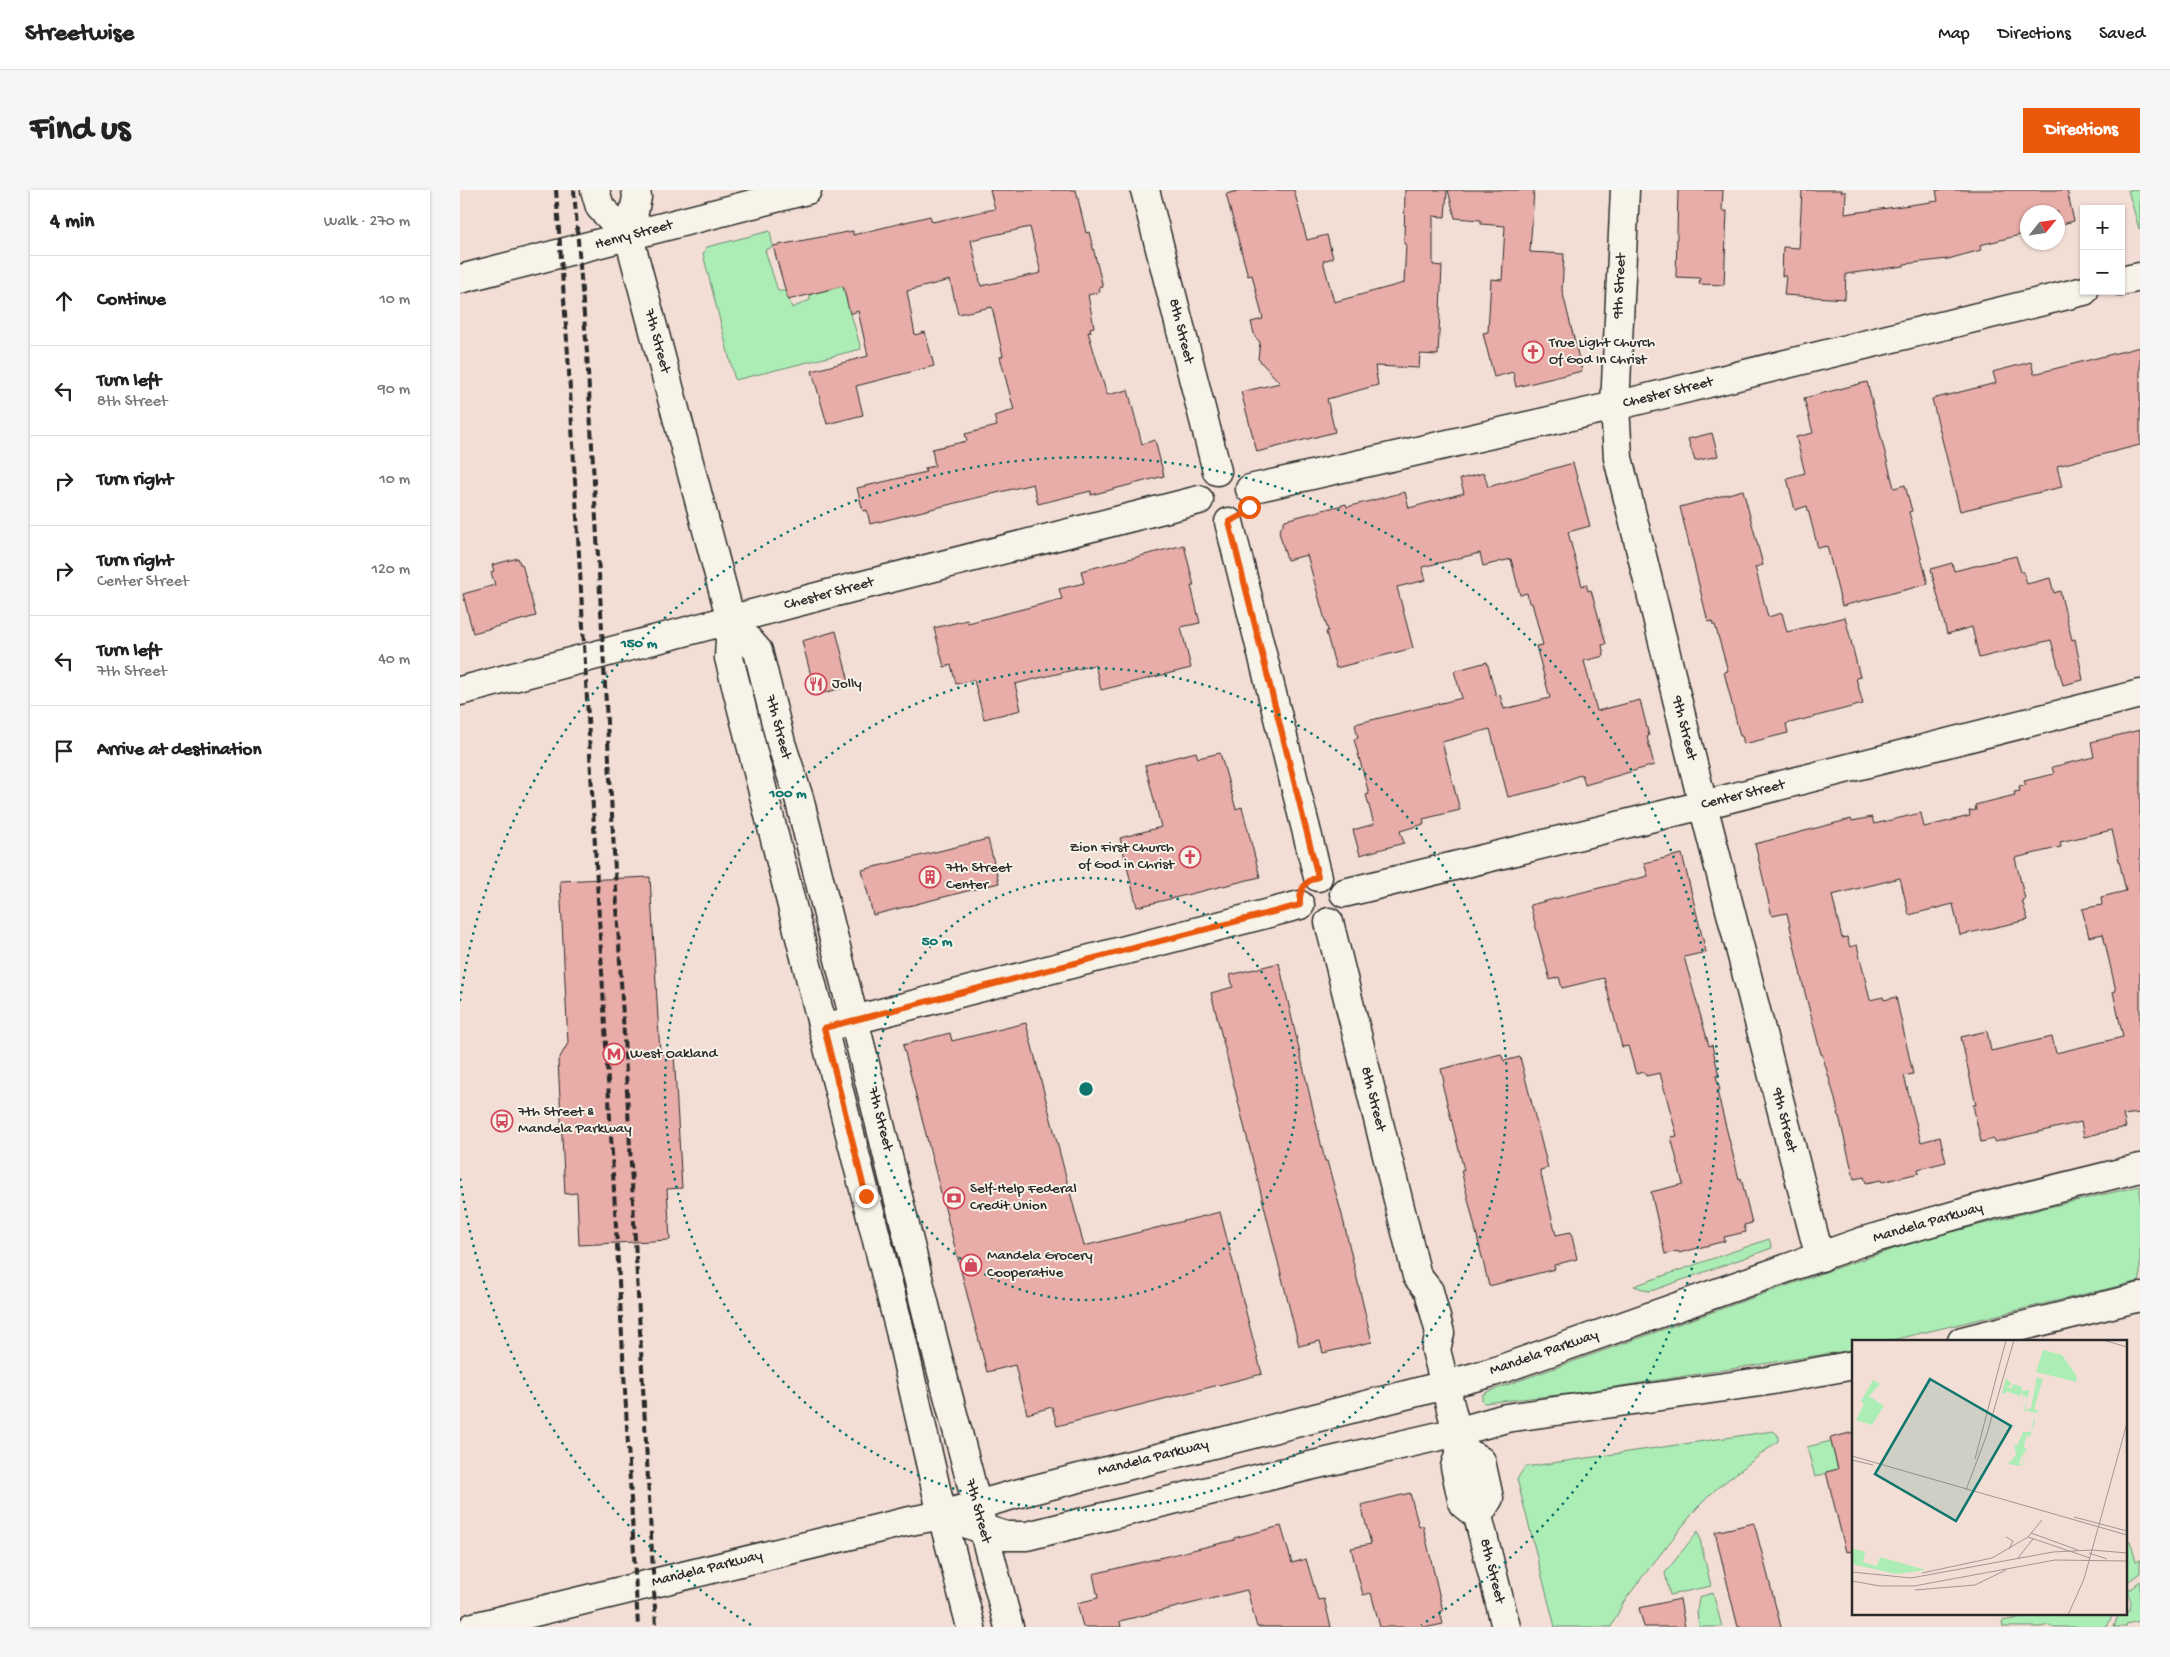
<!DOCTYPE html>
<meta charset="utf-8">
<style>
:root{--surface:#fff;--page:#f6f6f6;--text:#222;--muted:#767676;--line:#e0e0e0;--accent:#ea580c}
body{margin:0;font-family:"Gochi Hand",sans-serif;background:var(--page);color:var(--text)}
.controls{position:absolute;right:15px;top:15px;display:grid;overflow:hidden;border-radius:0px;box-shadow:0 1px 4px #0004}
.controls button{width:45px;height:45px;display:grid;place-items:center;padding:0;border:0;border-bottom:1px solid var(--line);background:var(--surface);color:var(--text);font:25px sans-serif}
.compass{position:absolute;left:1560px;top:15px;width:45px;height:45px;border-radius:50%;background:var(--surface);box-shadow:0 1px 4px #0004;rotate:60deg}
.stop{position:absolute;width:15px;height:15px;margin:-11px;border:4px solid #ea580c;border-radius:50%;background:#fff}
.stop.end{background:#ea580c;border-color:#fff;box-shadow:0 1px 5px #0008}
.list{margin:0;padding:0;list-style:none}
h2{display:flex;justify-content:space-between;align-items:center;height:65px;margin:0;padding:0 20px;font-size:21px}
h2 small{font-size:16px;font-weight:400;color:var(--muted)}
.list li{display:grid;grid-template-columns:32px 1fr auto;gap:15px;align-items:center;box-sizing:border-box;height:90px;padding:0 20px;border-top:1px solid var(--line)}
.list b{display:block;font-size:19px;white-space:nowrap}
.list p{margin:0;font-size:16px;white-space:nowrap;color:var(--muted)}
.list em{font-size:16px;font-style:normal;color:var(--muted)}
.icon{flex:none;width:28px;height:28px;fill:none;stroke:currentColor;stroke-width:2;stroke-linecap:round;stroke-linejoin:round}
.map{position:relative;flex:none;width:1680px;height:1437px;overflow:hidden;border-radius:0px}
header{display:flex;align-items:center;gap:30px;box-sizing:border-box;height:70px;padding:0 25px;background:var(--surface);border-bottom:1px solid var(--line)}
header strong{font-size:24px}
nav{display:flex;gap:28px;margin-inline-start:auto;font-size:18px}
.intro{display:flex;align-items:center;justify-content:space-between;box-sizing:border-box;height:120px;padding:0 30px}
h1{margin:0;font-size:35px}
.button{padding:12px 22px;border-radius:0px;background:var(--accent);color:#fff;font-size:18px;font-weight:700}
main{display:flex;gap:30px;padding:0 30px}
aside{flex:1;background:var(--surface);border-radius:0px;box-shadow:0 1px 4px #0004}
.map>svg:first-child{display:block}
.green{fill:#acedb6;stroke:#6c8c70}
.building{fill:#e8ada8;stroke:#2b2b2b;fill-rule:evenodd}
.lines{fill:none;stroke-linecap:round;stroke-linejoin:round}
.street-casing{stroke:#2b2b2b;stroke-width:31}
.secondary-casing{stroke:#2b2b2b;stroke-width:31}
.street{stroke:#f7f3e8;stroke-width:28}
.secondary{stroke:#f7f3e8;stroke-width:28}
.rail{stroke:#2b2b2b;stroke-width:4;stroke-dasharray:8 4;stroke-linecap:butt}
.route{stroke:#ea580c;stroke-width:6}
.ring{fill:none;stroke:#0f766e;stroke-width:2.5;stroke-dasharray:2.5 5}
.labels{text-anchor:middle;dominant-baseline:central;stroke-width:4;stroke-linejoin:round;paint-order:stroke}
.street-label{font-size:15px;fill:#2b2b2b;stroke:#f7f3e8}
.poi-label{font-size:15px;fill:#2b2b2b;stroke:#f7f3e8;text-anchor:start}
.inset-road{fill:none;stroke:#a29691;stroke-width:1}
.view{fill:#0f766e;fill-opacity:0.15;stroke:#0f766e;stroke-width:2.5}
.inset-edge{fill:none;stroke:#2b2b2b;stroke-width:2.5}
.centre{fill:#0f766e;stroke:#f7f3e8;stroke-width:2.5}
.ring-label{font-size:15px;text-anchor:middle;font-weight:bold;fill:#0f766e;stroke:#f7f3e8;stroke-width:4;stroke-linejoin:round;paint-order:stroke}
</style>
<header>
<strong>Streetwise</strong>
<nav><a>Map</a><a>Directions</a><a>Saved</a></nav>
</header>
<div class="intro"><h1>Find us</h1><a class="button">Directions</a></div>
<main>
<aside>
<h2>4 min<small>Walk · 270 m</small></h2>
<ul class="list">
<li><svg class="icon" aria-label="ahead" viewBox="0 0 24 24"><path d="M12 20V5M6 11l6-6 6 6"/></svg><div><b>Continue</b></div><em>10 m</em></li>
<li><svg class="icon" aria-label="left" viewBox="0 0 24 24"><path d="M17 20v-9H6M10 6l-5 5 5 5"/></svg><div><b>Turn left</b><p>8th Street</p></div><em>90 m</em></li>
<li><svg class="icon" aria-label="right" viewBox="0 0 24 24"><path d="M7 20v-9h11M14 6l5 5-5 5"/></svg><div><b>Turn right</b></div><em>10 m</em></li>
<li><svg class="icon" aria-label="right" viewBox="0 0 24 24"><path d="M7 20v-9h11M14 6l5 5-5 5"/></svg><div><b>Turn right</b><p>Center Street</p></div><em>120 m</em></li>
<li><svg class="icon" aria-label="left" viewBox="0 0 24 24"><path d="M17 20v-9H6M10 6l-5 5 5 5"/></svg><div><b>Turn left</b><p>7th Street</p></div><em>40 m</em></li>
<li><svg class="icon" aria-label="arrive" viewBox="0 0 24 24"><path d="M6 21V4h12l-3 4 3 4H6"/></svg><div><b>Arrive at destination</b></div></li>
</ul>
</aside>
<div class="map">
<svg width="1680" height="1437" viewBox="0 0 1680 1437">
<rect width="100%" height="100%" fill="#f2ded5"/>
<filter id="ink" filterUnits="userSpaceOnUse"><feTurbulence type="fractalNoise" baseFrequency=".02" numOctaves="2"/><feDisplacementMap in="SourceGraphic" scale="10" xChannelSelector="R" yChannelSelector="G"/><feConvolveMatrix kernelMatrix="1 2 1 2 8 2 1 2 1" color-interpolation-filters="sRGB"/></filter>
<g filter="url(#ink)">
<g class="green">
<path d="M1668,0H1680V38L1679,39Z"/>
<path d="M310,41L313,57L305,60L318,101H326L332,118L350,110V104L383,96L401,159L275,190L243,64L247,57Z"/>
<path d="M1680,996V1091L1428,1151H1394V1159L1386,1161L1116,1203L1024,1213L1022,1211V1205L1027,1202L1385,1075L1461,1050L1585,1018Z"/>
<path d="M1309,1049L1312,1058L1194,1100L1188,1101L1174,1096Z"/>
<path d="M1313,1241L1318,1245V1251L1256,1299L1236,1319L1180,1390L1163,1413L1151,1437H1095L1057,1289L1065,1277Z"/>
<path d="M1371,1251L1378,1279L1355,1287L1347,1257Z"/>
<path d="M1238,1341L1251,1396L1210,1405L1205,1383Z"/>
<path d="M1670,1351L1676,1371L1680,1370V1383L1666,1393V1352Z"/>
<path d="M1680,1391V1431L1666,1434V1437H1654L1658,1425C1672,1425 1674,1413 1667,1402Z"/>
<path d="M1253,1403L1262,1437H1239L1237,1421L1239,1407Z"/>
<path d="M1574,1423H1652L1653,1424L1647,1437H1591L1590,1435L1580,1437H1543L1542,1431L1564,1427Z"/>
</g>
<g class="building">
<path d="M530,0H616L626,43L629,42L643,97L639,98L640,102L628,105L634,137L630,138L631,142H628L647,205L668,200L682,254L695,250L704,286L631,305V301L578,314L573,294L410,334L407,320L403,321L397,298L466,282L465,278L475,276L472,259L507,251L505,244L537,236L534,226L554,220L540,167L543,166L532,117L498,124L490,90L447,101L455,145L465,142L474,176L396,196L403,225L367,234L352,181L408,166L398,121L390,124L383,96L328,110L313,56L393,41V45L470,26L472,32L535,19ZM570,37L581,83L521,96L511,50Z"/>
<path d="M781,0H834L847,50L867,45L873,68L863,71L874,112L944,93L946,54H944L945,0H987L985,27L973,26V75L982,76L978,165L960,164L959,178L915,176L918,195L867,209L875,242L797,262L781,202L820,193L798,169L800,152L795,147L791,132L803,129L792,85L788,86L766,4Z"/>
<path d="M988,0H1074L1070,62L1104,64L1102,100L1122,181L1056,197L1053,182L1034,187L1023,143L1028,142L1031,89L1042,90L1045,36L1021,34V30L995,28Z"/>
<path d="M1218,0H1263L1262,21H1267L1264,95L1239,94L1240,88L1216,87Z"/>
<path d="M1342,0H1382L1381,2H1386L1385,24L1478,11L1476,0H1607L1614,31L1598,35V22H1568V43L1520,55L1521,60L1488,69L1444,74V76L1386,84L1385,109L1324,105L1326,86H1322L1323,57L1339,58Z"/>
<path d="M1680,157V255L1597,276L1602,297L1500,321L1472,209L1536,193L1533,182L1536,181L1571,172L1574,184Z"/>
<path d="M1407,192L1434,298L1445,295L1452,321L1449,322L1468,394L1382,416L1367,356L1358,358L1347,316L1335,320L1327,288L1345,283L1336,247L1353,243L1344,208Z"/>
<path d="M1252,243L1258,266L1235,271L1228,249Z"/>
<path d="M1113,273L1130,336L1108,342L1122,396L1126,394L1128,401L1131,400L1146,454L1142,455L1144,466L1124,471L1137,521L1180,510L1189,546L1187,547L1194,575L1125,595L1122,584L1091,597L1048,607L1030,539L982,552L1000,620L963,629L964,634L940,641L944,653L900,665L893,640L914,634L906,605L909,604L894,549L898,548L895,534L1002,508L994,481L1027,472L1036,506L1040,505L1044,519L1090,508L1076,456L1083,455L1072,413H1069L1067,403L1060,405L1051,369L1023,376L1020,363L962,377L966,390L937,397L953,458L876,478L866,442L868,441L847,365L827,370L819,342L825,330L886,314L887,317L945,302L949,318L1004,303L1000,289L1024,283L1028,297Z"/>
<path d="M1283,300L1303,375L1295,377L1308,427L1322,423L1327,442L1385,427L1400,487L1396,488L1403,514L1326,534L1328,543L1284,554L1282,546H1280L1264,482L1268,481L1255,435H1253L1252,431L1248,432L1220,317Z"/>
<path d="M724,355L734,396H731L740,433L721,437L731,478L641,500L635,475L579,488L555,494L561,520L524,529L514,490L496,494L491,475L484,477L474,438L507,430L508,433L602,409L599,399L624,393L621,381Z"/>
<path d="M1556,366L1561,382H1564L1567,394L1590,388L1594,403L1600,401L1612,450L1615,449L1623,490L1603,495L1591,450L1519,468L1512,437L1487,444L1471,379L1492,373L1494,381Z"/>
<path d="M58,368L60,374H62L76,426L13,443L3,404L35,395L31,382L34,381L32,375Z"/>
<path d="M376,441L390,496L356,505L342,451Z"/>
<path d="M1680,540V923L1663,925L1666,937L1624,947L1621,932L1535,952L1534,949L1521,952L1513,915H1516L1501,847L1527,841L1531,861L1592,847L1596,863L1663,847L1653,802L1656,801L1643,744L1629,747L1622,719L1642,715L1641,707L1666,701L1652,640L1600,652L1601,657L1555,668L1565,709L1562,710L1568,730L1500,745L1493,714L1449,725L1440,688L1372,705L1382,748L1387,747L1390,757L1397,755L1410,810L1423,807L1424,810L1436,807L1453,884L1444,886L1461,952L1480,947L1486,972L1458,979L1459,983L1422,992L1421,990L1406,993L1404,987L1394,989L1374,905L1362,864H1361L1343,795L1327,723L1312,726L1295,654L1391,629L1392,631L1412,627L1414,634L1461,623L1464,637L1510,626L1509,621L1516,620L1515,615L1555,605L1554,602L1560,601L1559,596L1566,595L1564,591L1594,584L1592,577L1634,567L1631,552Z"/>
<path d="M736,562L738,568L760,563L776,619L782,617L800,687L677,717L660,648L701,637L685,575Z"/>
<path d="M528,649L539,693L413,725L402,680Z"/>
<path d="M1222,664L1246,762L1224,767L1249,856L1252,855L1259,886H1256L1260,900L1257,901L1279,989L1281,988L1292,1033L1284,1035L1286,1042L1264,1047L1265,1051L1219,1063L1218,1061L1205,1064L1191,1002L1223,994L1211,947L1217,946L1200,883L1186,886L1185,882L1176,884L1168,856L1162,857L1144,788L1102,798L1099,787L1090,790L1070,715L1188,686L1184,673Z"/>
<path d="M190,687L200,864L214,863L222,998L207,999L210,1050L119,1055L117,1003L105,1004L98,871L108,853L100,691Z"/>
<path d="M819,773L865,971H867L882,1025L912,1152L863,1163L860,1151L839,1156L751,803L773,797L770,785Z"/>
<path d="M566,833L624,1056L760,1022L802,1184L597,1236L592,1217L567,1224L555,1175L527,1182L443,855L490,843L492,851Z"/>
<path d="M1041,864L1044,871L1060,867L1088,978L1080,980L1096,1045L1111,1042L1117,1069L1094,1075L1095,1079L1029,1096L1001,980H1004L982,893L984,892L981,879Z"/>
<path d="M1394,1242V1361L1386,1362L1366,1282L1378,1279L1370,1248Z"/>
<path d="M950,1303L959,1337L963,1336L972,1374L983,1421L980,1422L983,1434L969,1437H920L911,1403L903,1405L891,1358L911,1354L901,1315Z"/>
<path d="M1294,1333L1303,1367L1321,1437H1278L1271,1409L1255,1342Z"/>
<path d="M821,1336L832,1373L846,1369L858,1410L864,1409L871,1437H797L787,1400L660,1431L661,1437H623L617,1413L638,1408L633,1384L774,1350V1348Z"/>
<path d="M1220,1409L1225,1437H1184L1179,1418Z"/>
</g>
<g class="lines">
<g class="street-casing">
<g id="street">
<path d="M685,0L757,281"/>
<path d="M1165,0L1155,216L1158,268L1243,615L1355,1049L1361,1067"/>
<path d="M0,89L347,0"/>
<path d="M1661,91L1680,87"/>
<path d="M790,299L1155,216L1624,101"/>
<path d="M769,332L858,687"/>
<path d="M0,501L368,404L739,310"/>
<path d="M884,703L1243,615L1680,504"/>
<path d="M869,732L957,1086L969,1101L980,1143L976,1160L1001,1258L995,1277L1003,1314L1018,1326L1046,1437"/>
<path d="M363,838L840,715"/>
<path d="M1001,1258L1021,1271L1029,1308L1018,1326"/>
</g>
</g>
<g class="secondary-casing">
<g id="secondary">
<path d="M135,0L140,17L169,47"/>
<path d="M176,0L177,7L169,47L271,430L269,468L440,1141L482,1325L511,1437"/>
<path d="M271,430L298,461L321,553L339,608L474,1152L549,1437"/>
<path d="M1502,1151L1680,1107"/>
<path d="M510,1335L546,1346H567L845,1277L997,1242L1046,1228L1307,1191L1394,1175"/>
<path d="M13,1437L445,1332L482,1325L556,1304L985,1195L1033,1182L1401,1052L1531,1015L1680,978"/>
</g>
</g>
<use href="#street" class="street"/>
<use href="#secondary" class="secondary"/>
<g class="rail">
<path d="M96,0L108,164L178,1437"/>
<path d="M114,0L127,163L196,1437"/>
</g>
</g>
</g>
<g class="lines" filter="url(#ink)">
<path class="route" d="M406,1006L364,838L840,715C839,700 844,691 858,687L769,332L784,324L789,317"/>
</g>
<g class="ring">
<circle cx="626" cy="899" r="211"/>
<circle cx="626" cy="899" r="421"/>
<path d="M291 1435A632 632 0 0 1 0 987M0 811A632 632 0 1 1 961 1435"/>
</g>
<defs>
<g id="church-ring" transform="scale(1.125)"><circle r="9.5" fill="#f7f3e8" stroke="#d1495b" stroke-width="1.5"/><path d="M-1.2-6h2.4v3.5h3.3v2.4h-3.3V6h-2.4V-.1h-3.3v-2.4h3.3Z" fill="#d1495b"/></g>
<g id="restaurant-ring" transform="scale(1.125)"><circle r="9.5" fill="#f7f3e8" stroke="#d1495b" stroke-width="1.5"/><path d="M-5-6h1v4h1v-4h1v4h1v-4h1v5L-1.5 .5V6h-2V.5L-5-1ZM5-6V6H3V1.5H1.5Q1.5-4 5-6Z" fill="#d1495b"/></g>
<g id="building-ring" transform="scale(1.125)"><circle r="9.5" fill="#f7f3e8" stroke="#d1495b" stroke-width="1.5"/><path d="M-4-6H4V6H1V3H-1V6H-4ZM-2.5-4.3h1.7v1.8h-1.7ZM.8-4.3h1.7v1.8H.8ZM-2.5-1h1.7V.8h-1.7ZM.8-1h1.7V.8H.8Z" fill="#d1495b"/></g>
<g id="metro-ring" transform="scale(1.125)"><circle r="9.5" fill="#f7f3e8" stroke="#d1495b" stroke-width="1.5"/><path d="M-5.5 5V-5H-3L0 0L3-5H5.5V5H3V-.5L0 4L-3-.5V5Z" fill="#d1495b"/></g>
<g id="bus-ring" transform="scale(1.125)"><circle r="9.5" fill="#f7f3e8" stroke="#d1495b" stroke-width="1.5"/><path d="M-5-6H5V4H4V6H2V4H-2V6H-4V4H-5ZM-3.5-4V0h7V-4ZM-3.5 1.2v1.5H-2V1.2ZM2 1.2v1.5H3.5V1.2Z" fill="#d1495b"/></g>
<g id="bank-ring" transform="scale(1.125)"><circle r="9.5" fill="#f7f3e8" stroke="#d1495b" stroke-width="1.5"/><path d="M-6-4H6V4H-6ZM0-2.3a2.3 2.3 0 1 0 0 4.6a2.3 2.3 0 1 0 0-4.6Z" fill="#d1495b"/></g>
<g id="shop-ring" transform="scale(1.125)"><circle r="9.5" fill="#f7f3e8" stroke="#d1495b" stroke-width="1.5"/><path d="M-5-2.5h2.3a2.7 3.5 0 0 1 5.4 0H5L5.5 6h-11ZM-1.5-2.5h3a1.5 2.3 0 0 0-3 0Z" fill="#d1495b"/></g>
</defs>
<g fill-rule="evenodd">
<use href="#church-ring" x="1073" y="162"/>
<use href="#restaurant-ring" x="356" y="494"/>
<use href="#church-ring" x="730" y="667"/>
<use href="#building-ring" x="470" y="687"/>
<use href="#metro-ring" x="154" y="864"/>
<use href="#bus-ring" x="42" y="931"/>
<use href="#bank-ring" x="494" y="1008"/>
<use href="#shop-ring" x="511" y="1075"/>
</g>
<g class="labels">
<g class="street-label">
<text transform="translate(174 45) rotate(-15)">Henry Street</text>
<text transform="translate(1160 96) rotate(-87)">9th Street</text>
<text transform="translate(721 141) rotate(76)">8th Street</text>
<text transform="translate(197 151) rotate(75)">7th Street</text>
<text transform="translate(1208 203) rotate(-14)">Chester Street</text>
<text transform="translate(369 404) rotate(-15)">Chester Street</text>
<text transform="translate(318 537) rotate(75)">7th Street</text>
<text transform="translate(1224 538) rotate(76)">9th Street</text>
<text transform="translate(1283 605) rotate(-14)">Center Street</text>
<text transform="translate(913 909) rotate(76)">8th Street</text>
<text transform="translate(420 929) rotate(76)">7th Street</text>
<text transform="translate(1324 930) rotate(76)">9th Street</text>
<text transform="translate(1468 1033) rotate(-16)">Mandela Parkway</text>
<text transform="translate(1084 1163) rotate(-19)">Mandela Parkway</text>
<text transform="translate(693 1268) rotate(-14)">Mandela Parkway</text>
<text transform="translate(518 1321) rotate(75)">7th Street</text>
<text transform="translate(247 1379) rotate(-14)">Mandela Parkway</text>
<text transform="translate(1032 1381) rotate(76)">8th Street</text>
</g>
<g class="poi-label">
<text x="1089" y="153">True Light Church<tspan x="1089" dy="17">Of God In Christ</tspan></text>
<text x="372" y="494">Jolly</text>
<text x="714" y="658" text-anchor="end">Zion First Church<tspan x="714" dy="17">of God in Christ</tspan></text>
<text x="486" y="678">7th Street<tspan x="486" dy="17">Center</tspan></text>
<text x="170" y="864">West Oakland</text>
<text x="58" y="922">7th Street &amp;<tspan x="58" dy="17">Mandela Parkway</tspan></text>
<text x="510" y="999">Self-Help Federal<tspan x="510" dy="17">Credit Union</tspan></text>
<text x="527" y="1066">Mandela Grocery<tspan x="527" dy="17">Cooperative</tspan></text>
</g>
</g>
<g transform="translate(1392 1150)">
<rect width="275" height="275" fill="#f2ded5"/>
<path d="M191,10L210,15L224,35L225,42L184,32ZM185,37L191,39L182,69L185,70L186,71V74L184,71L183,73L172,70V69L175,58L173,70L179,68ZM154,38L160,44L155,47L166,50L160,48L161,44L170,47V51L177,50L176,57L171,56L169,65L171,52L167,56L154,51V54L150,53ZM21,40L28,44L17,56L32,66L20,85L4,80L12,64L9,61ZM182,78L183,80L178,97L175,95L173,102L170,101L173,103L172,108H175L167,122L169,126L174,113L170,126L156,124L164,115L162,104L165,106L171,92H179ZM0,208L13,212L11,222L25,226L28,217L74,230L44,234L0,224Z" fill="#acedb6"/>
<path class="inset-road" d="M251,0L275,7M0,116L275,195M123,119L154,0M0,120L21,125M114,150L135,94L162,0M222,177L275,191M190,180L176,197L238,218M179,193L226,210M154,197L161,201L157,209M237,213L255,219M166,218L181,199M0,232L59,238L201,212L240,210L275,213M70,233L140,218L176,197M0,241L28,246H62L203,220L275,221M63,250L123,245L154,230M216,275L232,239L275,83"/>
<path class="view" d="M78,39L159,86L104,181L23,134Z"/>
<rect width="275" height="275" class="inset-edge"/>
</g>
<circle cx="626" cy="899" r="8" class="centre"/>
<g class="ring-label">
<text x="179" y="457">150 m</text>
<text x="328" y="607">100 m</text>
<text x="477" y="755">50 m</text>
</g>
</svg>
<div class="controls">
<button>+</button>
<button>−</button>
</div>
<svg class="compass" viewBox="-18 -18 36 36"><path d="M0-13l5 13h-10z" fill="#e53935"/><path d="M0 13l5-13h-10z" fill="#767676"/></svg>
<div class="stop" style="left:789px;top:317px"></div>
<div class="stop end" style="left:406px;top:1006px"></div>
</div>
</main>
